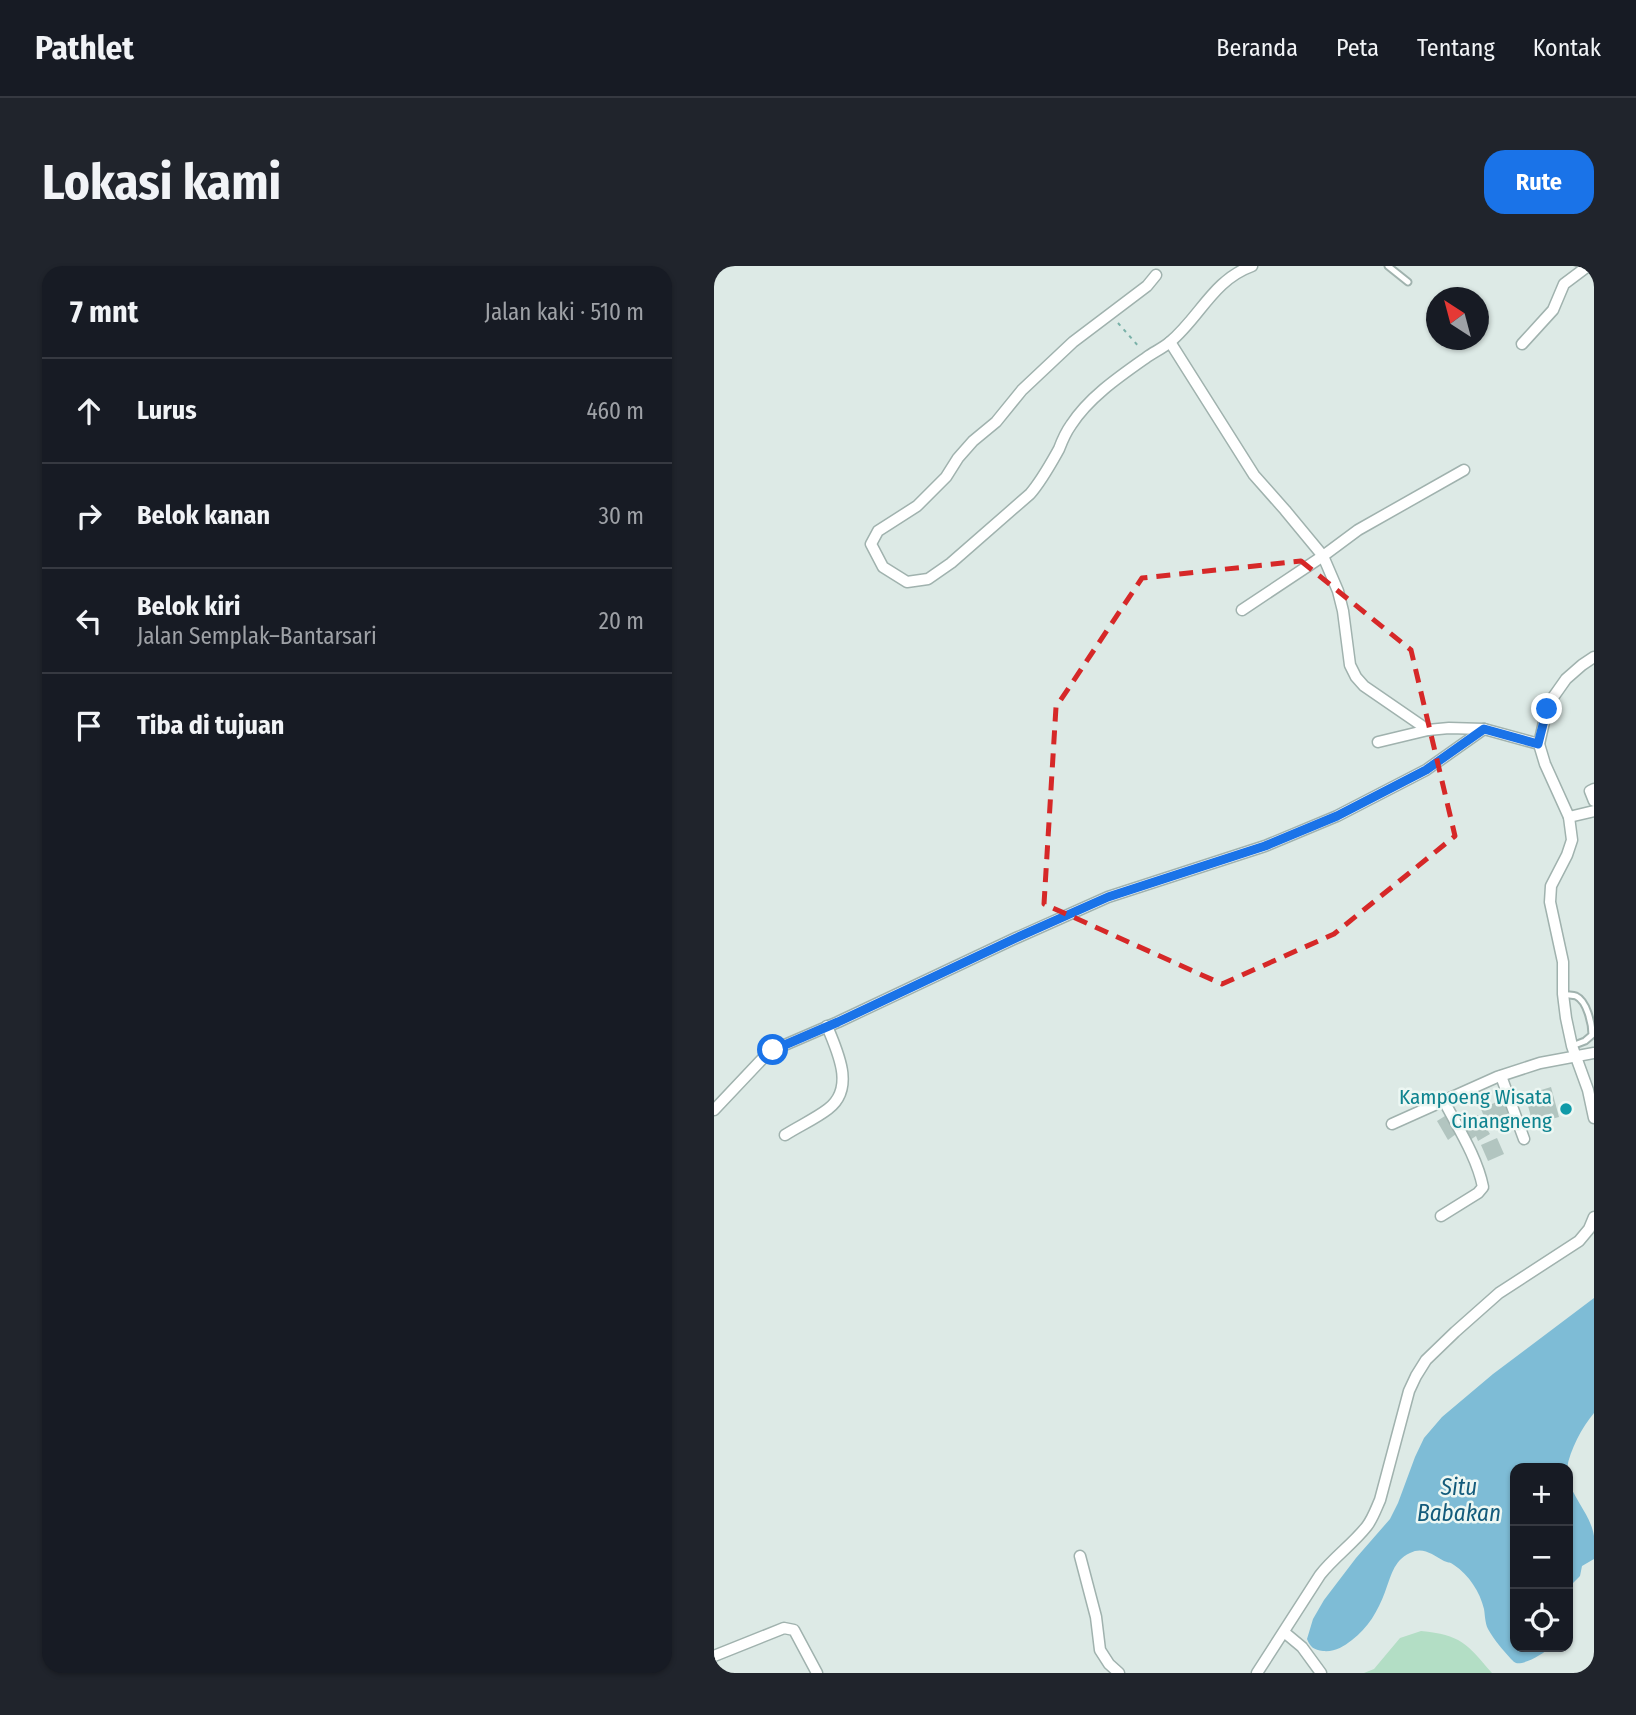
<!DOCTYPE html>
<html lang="id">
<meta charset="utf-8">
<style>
:root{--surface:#171b24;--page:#20242c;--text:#f1f3f6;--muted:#9ea1a6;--line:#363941;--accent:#1a73e8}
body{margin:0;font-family:"Fira Sans Condensed",sans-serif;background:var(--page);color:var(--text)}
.controls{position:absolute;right:21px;bottom:21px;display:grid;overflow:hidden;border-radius:14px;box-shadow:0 2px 5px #0004}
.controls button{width:63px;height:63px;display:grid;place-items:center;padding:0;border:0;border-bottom:2px solid var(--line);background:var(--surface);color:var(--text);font:35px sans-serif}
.compass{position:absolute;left:712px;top:21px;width:63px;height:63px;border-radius:50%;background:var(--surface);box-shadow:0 2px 5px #0004;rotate:324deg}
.stop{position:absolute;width:21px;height:21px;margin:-16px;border:5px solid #1a73e8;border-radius:50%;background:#fff}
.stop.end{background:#1a73e8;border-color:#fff;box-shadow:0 2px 7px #0008}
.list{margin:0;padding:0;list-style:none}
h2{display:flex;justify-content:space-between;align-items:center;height:91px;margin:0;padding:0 28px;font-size:30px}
h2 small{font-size:23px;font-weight:400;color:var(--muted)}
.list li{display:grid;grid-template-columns:46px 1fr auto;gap:21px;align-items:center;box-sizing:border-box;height:105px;padding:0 28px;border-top:2px solid var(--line)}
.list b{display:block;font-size:26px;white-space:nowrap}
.list p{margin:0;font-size:23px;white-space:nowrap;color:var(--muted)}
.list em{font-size:23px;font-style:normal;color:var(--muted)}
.icon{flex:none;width:38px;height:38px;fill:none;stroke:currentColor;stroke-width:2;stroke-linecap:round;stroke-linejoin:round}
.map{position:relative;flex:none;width:880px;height:1407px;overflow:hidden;border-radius:21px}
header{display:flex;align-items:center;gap:42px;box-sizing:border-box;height:98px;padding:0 35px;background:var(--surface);border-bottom:2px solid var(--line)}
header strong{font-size:33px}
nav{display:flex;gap:38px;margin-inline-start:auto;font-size:24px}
.intro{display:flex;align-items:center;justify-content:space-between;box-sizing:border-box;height:168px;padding:0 42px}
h1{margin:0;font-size:49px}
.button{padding:18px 32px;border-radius:21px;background:var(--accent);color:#fff;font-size:24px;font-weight:700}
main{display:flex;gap:42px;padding:0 42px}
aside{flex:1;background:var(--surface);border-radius:21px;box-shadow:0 2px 5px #0004}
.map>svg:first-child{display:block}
.green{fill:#b3dec5}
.water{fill:#7ebcd6}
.building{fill:#b2c5c0}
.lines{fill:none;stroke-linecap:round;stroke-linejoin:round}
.lane-casing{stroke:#a0b2ae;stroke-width:9}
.street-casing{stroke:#a0b2ae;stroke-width:13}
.path{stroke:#7ab1a8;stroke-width:2;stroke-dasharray:3.5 5;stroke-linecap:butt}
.lane{stroke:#fff;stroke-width:5}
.street{stroke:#fff;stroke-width:10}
.route{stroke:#1a73e8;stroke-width:9}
.marked{fill:none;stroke:#d62828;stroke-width:5;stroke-dasharray:14 9;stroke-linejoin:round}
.culture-dot{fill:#0f9aa8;stroke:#edf7f3;stroke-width:2.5}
.labels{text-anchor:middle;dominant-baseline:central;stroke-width:5;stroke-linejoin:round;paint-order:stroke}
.culture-label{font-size:21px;fill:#0d838f;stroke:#edf7f3;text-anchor:end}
.water-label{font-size:23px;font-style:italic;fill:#135b7b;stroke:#edf7f3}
</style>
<header>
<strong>Pathlet</strong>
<nav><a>Beranda</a><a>Peta</a><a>Tentang</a><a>Kontak</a></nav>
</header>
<div class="intro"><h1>Lokasi kami</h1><a class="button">Rute</a></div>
<main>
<aside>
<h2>7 mnt<small>Jalan kaki · 510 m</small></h2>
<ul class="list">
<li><svg class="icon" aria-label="ahead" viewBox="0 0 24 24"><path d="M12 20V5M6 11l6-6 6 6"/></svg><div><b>Lurus</b></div><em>460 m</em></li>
<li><svg class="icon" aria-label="right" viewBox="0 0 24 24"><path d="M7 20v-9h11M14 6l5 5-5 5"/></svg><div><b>Belok kanan</b></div><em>30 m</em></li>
<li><svg class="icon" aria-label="left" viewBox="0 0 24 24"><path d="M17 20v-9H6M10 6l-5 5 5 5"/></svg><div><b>Belok kiri</b><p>Jalan Semplak–Bantarsari</p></div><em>20 m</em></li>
<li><svg class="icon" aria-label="arrive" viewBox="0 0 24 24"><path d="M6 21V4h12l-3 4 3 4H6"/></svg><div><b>Tiba di tujuan</b></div></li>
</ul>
</aside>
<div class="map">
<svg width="880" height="1407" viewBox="0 0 880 1407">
<rect width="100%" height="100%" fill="#ddeae6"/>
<path class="green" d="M707,1365C747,1369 752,1377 778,1407H650L660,1403L686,1372Z"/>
<g class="water">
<path d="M880,1032V1147C868,1161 856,1184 853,1202H801V1381H836C831,1387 811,1399 802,1397C800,1396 799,1395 797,1393C789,1384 780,1374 774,1363C771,1357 771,1349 770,1343C766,1326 755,1309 740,1299C734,1295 737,1298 730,1295C719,1289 709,1280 696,1287C679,1295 677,1311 671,1326C664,1345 654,1362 638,1374C629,1381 621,1386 609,1385C600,1384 596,1381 593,1373L599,1353L610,1334L642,1292L676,1253L684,1237L701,1191L710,1172L728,1151L779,1108Z"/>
<path d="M854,1214C860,1233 877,1250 880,1270C880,1277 880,1286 880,1293L868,1300L866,1310L854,1322Z"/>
</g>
<g class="building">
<path d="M837,821L845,851L819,858L811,829Z"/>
<path d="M789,833L796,848L773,858L767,843Z"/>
<path d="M764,849L776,868L764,875L762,870L753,876L741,855L749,850L753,856Z"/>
<path d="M731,850L742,868L734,874L723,855Z"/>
<path d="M783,872L790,888L774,895L767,879Z"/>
</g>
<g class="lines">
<g class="lane-casing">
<g id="lane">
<path d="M674,0L694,16"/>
<path d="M849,728C852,729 859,729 862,730C873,735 878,758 878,769L871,775L858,780"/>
</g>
</g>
<g class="street-casing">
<g id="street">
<path d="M442,9L433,20L359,76L308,124L282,156L259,175L244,192L232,211L203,240L164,265L157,278L169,301L193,316L214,313L237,297L316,228C328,214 336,199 345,183C348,175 352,166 357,159C375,131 406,110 433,91C440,86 449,82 456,76C486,51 499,14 538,0"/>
<path d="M456,76L540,209L571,244L609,290L624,325L629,345L636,399L642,411L650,420L714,464L735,462L770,463L825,478"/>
<path d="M808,78L839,44L850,18L874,0"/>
<path d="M528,344L609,290L644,264L750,204"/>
<path d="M880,391L868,399L852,413L840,430L833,443L825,478L831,498L855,551L858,574L853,589L837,620L836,636L849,696V728L852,752L858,780L874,824L880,852"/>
<path d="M664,476L714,464"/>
<path d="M880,523L876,525L880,535"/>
<path d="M855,551L880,545"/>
<path d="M787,810L810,873"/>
<path d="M0,844L52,789L59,784L124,756L302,672L394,631L551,580L623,550L712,504L770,463"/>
<path d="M678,858L783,811L826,797L880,787"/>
<path d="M71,869C85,860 101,853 114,843C142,822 123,785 113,760"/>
<path d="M727,950L764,927L769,921C763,891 744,862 730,835"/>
<path d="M366,1290L382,1351L386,1384L395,1398L405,1407"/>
<path d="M570,1366L588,1381L607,1407"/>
<path d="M0,1390L70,1362L80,1364L103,1407"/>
<path d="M543,1407L606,1309C620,1291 639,1278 653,1260C659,1252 662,1243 666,1234L695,1125L702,1110L712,1094L741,1066L785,1027L865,975L875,963L880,951"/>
</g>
</g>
<path class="path" d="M404,57L426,82"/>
<use href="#lane" class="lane"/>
<use href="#street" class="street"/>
</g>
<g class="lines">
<path class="route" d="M59,784L124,756L302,672L394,631L551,580L623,550L712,504L770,463L824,478L833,443"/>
</g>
<path class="marked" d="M587,295L697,384L741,570L620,668L508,718L330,638L342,441L428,312Z"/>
<circle class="culture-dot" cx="852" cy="843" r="7"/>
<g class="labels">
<g class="culture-label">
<text x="838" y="831">Kampoeng Wisata<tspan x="838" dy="24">Cinangneng</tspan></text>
</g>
<g class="water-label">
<text x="745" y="1221">Situ<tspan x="745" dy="26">Babakan</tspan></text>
</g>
</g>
</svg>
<div class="controls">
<button>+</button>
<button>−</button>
<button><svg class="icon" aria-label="locate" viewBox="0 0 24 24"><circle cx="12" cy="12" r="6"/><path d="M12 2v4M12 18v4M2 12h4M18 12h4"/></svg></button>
</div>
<svg class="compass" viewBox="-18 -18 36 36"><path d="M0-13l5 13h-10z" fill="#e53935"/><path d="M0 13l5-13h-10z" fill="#9ea1a6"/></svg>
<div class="stop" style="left:59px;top:784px"></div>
<div class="stop end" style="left:833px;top:443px"></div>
</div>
</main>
